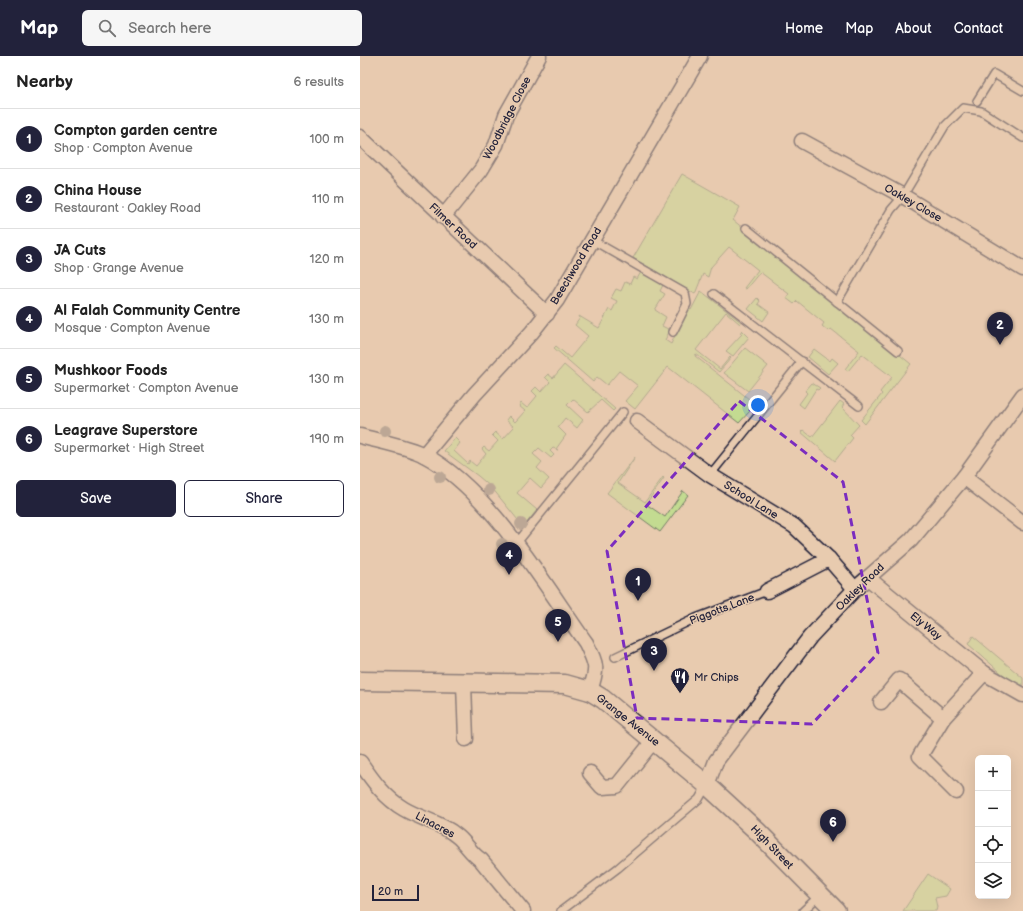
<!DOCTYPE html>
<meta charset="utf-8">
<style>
:root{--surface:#fff;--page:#f6f6f6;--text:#222;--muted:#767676;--line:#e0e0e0;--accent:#22223b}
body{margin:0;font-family:"Balsamiq Sans",sans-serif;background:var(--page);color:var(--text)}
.controls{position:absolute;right:12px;bottom:12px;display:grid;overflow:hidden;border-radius:6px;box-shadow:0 4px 16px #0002}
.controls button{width:36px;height:36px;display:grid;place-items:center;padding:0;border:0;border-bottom:1px solid var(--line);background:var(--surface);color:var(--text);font:20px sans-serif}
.scale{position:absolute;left:12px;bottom:10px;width:47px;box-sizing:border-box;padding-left:4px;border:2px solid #22223b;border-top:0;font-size:11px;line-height:14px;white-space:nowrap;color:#22223b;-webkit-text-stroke:3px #e8cbaf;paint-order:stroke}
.you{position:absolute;left:398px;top:349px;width:14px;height:14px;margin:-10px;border:3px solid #fff;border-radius:50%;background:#1a73e8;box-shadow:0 0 0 6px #1a73e833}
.badge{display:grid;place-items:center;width:26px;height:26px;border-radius:50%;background:var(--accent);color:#fff;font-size:13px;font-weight:700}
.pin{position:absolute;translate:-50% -33px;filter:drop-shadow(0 1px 2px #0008)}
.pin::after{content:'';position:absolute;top:21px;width:14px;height:12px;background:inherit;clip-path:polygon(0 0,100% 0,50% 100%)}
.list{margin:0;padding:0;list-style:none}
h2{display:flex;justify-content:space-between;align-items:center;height:52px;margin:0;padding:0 16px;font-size:17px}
h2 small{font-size:13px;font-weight:400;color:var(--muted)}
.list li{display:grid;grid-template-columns:26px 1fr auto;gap:12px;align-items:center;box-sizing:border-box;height:60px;padding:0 16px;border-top:1px solid var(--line)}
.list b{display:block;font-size:15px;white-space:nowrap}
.list p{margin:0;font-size:13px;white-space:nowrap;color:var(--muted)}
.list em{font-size:13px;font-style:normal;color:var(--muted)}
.actions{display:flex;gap:8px;padding:12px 16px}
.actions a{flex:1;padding:9px 0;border:1px solid var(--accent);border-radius:6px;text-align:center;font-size:14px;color:var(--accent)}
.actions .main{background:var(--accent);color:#fff}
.icon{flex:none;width:22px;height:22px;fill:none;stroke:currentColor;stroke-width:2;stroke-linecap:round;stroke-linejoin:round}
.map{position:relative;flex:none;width:663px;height:855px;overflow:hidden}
header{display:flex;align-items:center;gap:24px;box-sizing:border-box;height:56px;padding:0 20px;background:var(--accent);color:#fff}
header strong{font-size:19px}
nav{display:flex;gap:22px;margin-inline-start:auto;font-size:14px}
.search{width:280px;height:36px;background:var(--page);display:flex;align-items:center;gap:10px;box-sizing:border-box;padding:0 14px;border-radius:6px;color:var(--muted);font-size:15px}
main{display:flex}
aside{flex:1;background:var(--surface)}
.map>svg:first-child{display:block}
.green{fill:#c3db91;stroke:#727e66}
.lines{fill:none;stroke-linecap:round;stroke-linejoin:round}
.service-casing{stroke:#22223b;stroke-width:10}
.minor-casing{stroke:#22223b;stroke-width:17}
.tertiary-casing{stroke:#22223b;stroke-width:21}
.service{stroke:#e8cbaf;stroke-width:7}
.minor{stroke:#e8cbaf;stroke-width:14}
.tertiary{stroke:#e8cbaf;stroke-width:18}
.tree{fill:#887d76}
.marked{fill:none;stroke:#7b2cbf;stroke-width:3;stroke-dasharray:8 5;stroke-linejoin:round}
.labels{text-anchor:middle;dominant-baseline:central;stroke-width:3;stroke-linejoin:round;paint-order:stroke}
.street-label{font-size:11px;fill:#22223b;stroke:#e8cbaf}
.poi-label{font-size:11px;fill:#22223b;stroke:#e8cbaf;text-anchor:start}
</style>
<header>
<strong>Map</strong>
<div class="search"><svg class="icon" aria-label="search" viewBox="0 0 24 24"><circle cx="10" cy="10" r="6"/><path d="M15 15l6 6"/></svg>Search here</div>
<nav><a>Home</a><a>Map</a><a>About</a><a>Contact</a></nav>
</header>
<main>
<aside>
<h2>Nearby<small>6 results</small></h2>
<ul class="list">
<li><span class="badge">1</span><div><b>Compton garden centre</b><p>Shop · Compton Avenue</p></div><em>100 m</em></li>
<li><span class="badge">2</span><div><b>China House</b><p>Restaurant · Oakley Road</p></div><em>110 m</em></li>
<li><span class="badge">3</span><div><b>JA Cuts</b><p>Shop · Grange Avenue</p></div><em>120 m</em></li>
<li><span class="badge">4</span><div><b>Al Falah Community Centre</b><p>Mosque · Compton Avenue</p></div><em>130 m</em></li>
<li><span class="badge">5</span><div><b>Mushkoor Foods</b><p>Supermarket · Compton Avenue</p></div><em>130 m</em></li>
<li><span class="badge">6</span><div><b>Leagrave Superstore</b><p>Supermarket · High Street</p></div><em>190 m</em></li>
</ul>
<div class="actions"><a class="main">Save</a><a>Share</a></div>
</aside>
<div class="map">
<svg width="663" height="855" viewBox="0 0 663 855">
<rect width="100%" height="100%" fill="#e8cbaf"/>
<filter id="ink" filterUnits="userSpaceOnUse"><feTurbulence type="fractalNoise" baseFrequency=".025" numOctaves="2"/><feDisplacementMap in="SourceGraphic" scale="8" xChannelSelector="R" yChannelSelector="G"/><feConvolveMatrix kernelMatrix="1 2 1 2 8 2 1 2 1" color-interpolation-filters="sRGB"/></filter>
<g filter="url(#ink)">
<g class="green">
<path d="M322,118L380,151L373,164L551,308L505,368L501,364L522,338L520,336L532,321L502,298L488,315L485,313L499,295L471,273L468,275L462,270L464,267L437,245L434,248L426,242L429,238L400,216L386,233L384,232L398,214L369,191L351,211L348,221L343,218L335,238L273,202Z"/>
<path d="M281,216L303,229L300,235L305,238L295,254L306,261L302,270L310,274L305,284L311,288L328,252L331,254L341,235L381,266L380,268L366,256L336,294L360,313L370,301L371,302L359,316L336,298L335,300L394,347L389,353L390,355L379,367L308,311L275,353L265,345L278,330L259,315L247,329L237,321L233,326L194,292L196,290L210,302L228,280L215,269L220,262L219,260L239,272L249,253L252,255L257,245L251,242L256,233L261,235L265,226L270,228L273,221L277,223Z"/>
<path d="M397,242L400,245L398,248L409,256L403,265L388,253Z"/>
<path d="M382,274L389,281L373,300L366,295L382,278L380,277Z"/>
<path d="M385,292L408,310L388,335L364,317Z"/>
<path d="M454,293L470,305L472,302L478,307L468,318L448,301Z"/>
<path d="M204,309L255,353L253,355L241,344L228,356L213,343L207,349L223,364L217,372L205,362L198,371L206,379L196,393L198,394L193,392L190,395L194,399L191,402L179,392L173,398L182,406L177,412L189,423L181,432L170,422L157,437L177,454L164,470L162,469L132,432L118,420L84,395L95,382L100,387L94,395L108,408L110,405L116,410L126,398L122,393L124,391L129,395L138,385L132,379L135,376L143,383L154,371L146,364L149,360L155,366L165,355L159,350L161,347L167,352L177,340L172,335L176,331L181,336L190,326L185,321L188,318L193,322Z"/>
<path d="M452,327L460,332L458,334L456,333L444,352L439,348L447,337L445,335Z"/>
<path d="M480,345L484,348L482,351L499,369L490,379L493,382L475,405L441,376L443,374L452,381Z"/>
<path d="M275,401L258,427L285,446L303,421L304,422L286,448L305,461L323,435L328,439L300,476L247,437Z"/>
<path d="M613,580L663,622V636L608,588Z"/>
<path d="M568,818L590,833L586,840L575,842L577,851L576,855H543Z"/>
</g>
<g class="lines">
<g class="service-casing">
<g id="service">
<path d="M617,45L634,18L663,35"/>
<path d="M386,172L538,295"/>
<path d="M232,184L325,237L327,248L313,276"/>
<path d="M354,238L499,350"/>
<path d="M477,246L531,154L543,140L585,70L603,52L621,55L663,82"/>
<path d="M350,419L442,305"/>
<path d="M156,488L263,356"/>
<path d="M255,601L336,562L407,535"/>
<path d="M201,855L258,812L339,743L347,729"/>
<path d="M443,855L459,840"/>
</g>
</g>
<g class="minor-casing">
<g id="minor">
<path d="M0,81L187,258"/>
<path d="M442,85L543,140L663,213"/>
<path d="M83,161L121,114L136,89L146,59L179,0"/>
<path d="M277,365L350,419L434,470L469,503L495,533"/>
<path d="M0,380C18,385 49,391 64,399C129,433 184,528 226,587C237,610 238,611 230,635"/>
<path d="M64,399L114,339L172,276L197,244L340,0"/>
<path d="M604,421L663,467"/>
<path d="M508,522L624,617L663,639"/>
<path d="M407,535L469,503"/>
<path d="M104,628L106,683"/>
<path d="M521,646L539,624L583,662"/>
<path d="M0,706C12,724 25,742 44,753C61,763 82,767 97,780C106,787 111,798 121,804L163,855"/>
<path d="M230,717L242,731L257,730L294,684"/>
<path d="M347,729L356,705L450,581L495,533L551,484L604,421L663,339"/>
<path d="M596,736L560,700L583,662L624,617"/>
</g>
</g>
<g class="tertiary-casing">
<path id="tertiary" d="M0,625L205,628L230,635L243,643L347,729L397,775L476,855"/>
</g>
<use href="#service" class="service"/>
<use href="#minor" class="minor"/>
<use href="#tertiary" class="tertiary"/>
</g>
<g class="tree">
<circle cx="25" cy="375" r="6"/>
<circle cx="80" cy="421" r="6"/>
<circle cx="129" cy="434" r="6"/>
<circle cx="161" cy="468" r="6"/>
<circle cx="142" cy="488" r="6"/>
</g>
</g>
<path d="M0 0H663V855H0ZM379,345L483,426L518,597L452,668L277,662L247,495Z" fill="#e8cbaf" fill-opacity=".55" fill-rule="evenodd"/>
<path class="marked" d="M379,345L483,426L518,597L452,668L277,662L247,495Z"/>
<defs>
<g id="restaurant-pin" transform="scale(1)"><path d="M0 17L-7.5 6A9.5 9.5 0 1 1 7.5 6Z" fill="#22223b" stroke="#e8cbaf"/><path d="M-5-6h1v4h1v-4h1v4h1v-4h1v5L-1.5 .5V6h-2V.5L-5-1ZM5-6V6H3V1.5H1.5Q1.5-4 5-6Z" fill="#fff"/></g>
</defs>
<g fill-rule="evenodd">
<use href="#restaurant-pin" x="320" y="621"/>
</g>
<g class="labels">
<g class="street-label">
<text transform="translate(147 62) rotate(-63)">Woodbridge Close</text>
<text transform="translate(553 147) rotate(30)">Oakley Close</text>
<text transform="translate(93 170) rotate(43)">Filmer Road</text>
<text transform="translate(216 210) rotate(-59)">Beechwood Road</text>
<text transform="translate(391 444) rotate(32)">School Lane</text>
<text transform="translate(500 531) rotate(-44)">Oakley Road</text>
<text transform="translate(362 553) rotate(-21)">Piggotts Lane</text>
<text transform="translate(566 570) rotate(39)">Ely Way</text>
<text transform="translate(268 664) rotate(38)">Grange Avenue</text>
<text transform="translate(75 769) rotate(28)">Linacres</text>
<text transform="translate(412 791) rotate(46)">High Street</text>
</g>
<g class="poi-label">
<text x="334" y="621">Mr Chips</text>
</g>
</g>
</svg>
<div class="controls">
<button>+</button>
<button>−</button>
<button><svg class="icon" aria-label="locate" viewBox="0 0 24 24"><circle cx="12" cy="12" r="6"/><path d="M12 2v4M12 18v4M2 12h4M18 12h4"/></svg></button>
<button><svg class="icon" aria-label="layers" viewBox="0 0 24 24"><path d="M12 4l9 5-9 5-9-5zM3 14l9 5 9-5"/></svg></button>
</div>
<div class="scale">20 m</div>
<div class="you"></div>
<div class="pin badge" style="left:278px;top:545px">1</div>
<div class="pin badge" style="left:640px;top:289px">2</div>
<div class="pin badge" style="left:294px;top:615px">3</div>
<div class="pin badge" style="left:149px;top:519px">4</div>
<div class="pin badge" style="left:198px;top:586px">5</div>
<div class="pin badge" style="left:473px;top:786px">6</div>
</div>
</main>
